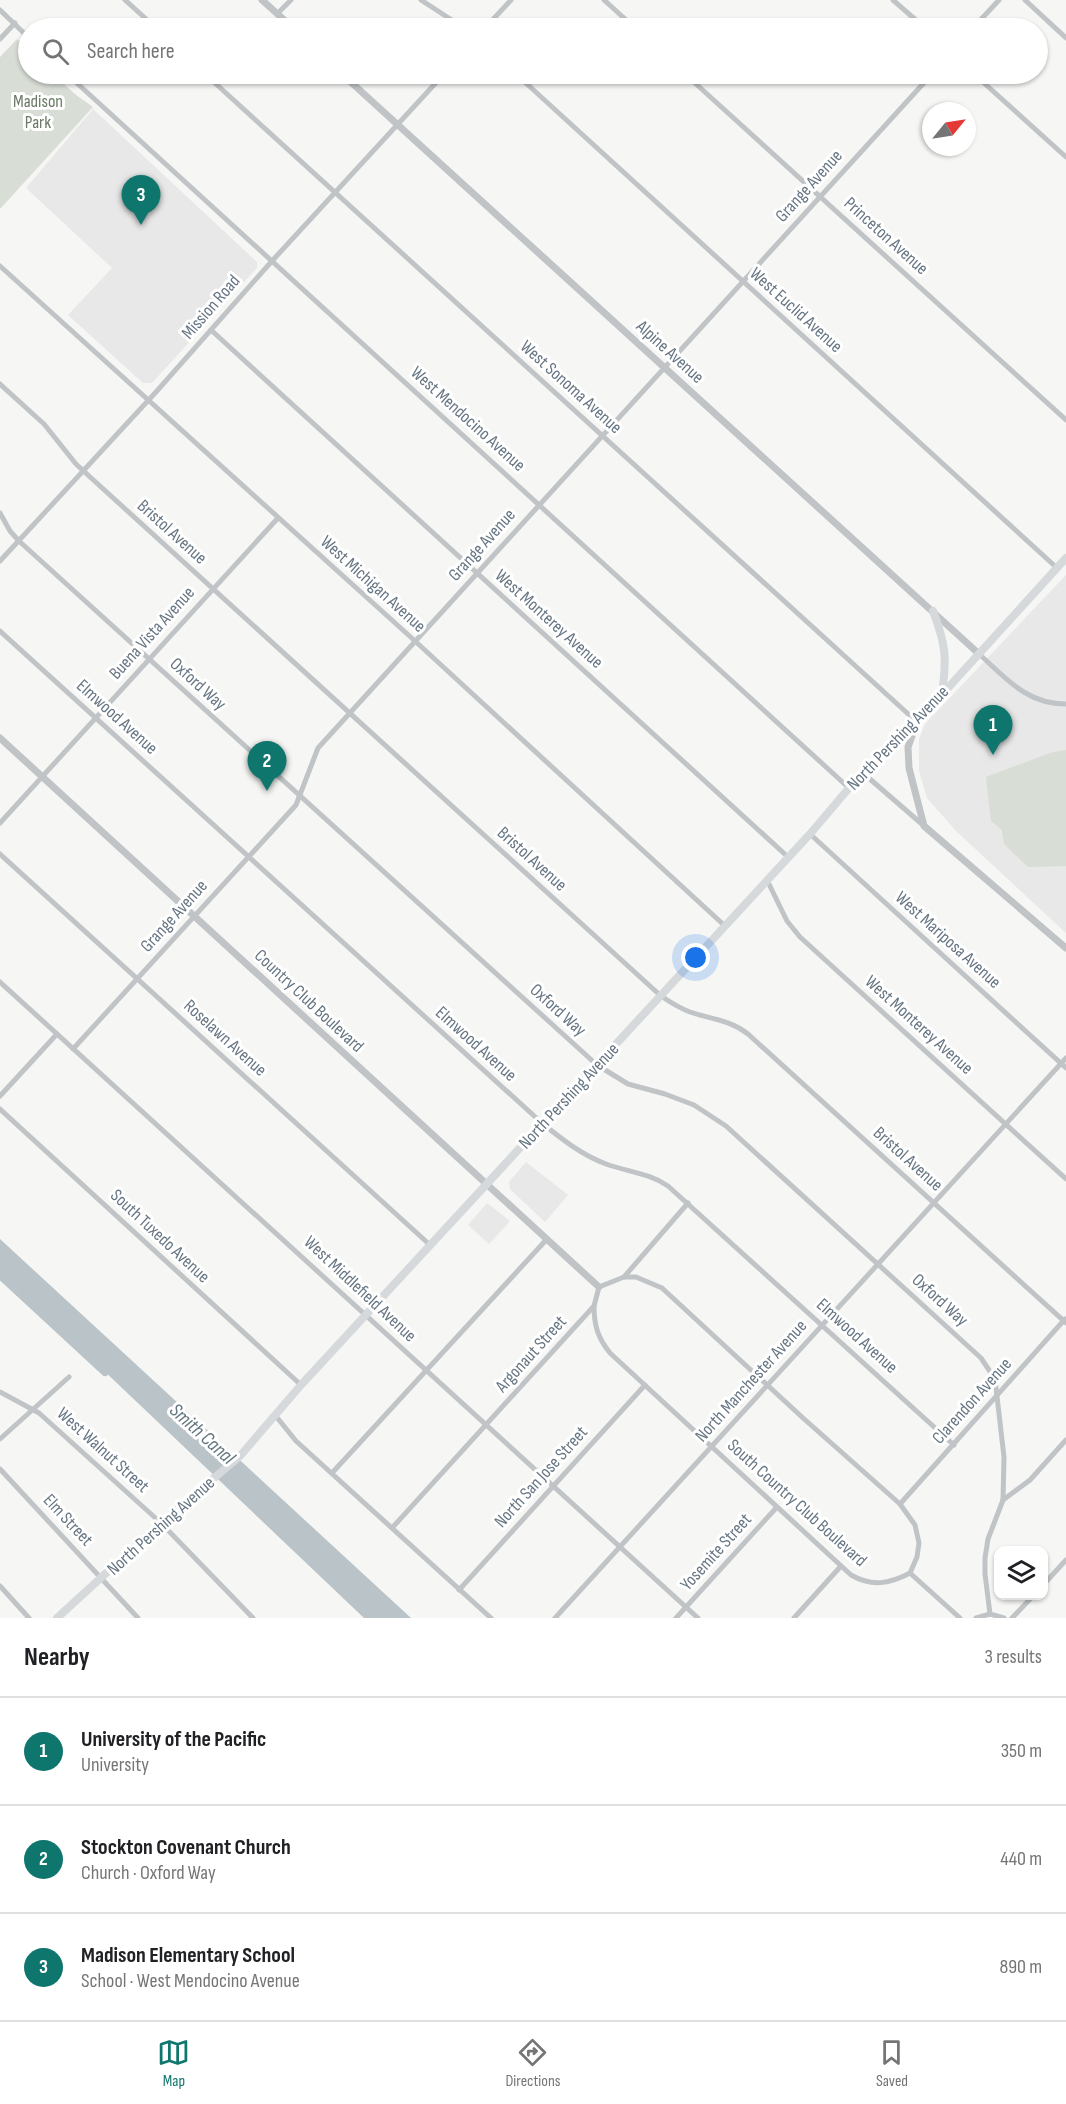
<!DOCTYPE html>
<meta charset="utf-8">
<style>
:root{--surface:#fff;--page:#f2f2f2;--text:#202124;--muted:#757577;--line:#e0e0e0;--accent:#0f766e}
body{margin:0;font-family:"Sofia Sans Condensed",sans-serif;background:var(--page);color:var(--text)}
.controls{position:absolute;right:18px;bottom:18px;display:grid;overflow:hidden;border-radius:12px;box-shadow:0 2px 4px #0004}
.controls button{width:54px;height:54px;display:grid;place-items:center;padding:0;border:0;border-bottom:2px solid var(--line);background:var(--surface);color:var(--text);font:30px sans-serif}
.compass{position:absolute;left:922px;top:102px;width:54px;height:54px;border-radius:50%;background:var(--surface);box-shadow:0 2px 4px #0004;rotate:60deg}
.you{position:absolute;left:696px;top:958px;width:21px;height:21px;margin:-15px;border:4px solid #fff;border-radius:50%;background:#1a73e8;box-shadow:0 0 0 9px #1a73e833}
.badge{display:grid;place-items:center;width:39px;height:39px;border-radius:50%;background:var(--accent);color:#fff;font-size:20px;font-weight:700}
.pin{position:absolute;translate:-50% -50px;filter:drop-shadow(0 2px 3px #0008)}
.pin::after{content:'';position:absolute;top:32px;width:21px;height:18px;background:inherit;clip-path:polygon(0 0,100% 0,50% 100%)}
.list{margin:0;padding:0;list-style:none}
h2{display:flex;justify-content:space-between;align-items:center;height:78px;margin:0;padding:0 24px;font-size:26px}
h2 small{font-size:20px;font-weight:400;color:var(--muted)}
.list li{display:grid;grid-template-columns:39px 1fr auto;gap:18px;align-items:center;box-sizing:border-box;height:108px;padding:0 24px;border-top:2px solid var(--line)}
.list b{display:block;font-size:22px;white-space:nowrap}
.list p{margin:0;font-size:20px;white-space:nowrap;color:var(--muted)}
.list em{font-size:20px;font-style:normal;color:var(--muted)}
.icon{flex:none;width:33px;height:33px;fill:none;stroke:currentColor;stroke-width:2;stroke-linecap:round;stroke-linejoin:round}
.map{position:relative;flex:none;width:1066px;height:1618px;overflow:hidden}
.search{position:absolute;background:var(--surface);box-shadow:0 2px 4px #0004;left:18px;right:18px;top:18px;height:66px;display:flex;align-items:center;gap:15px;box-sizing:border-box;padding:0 21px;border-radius:33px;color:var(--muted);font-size:22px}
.sheet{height:402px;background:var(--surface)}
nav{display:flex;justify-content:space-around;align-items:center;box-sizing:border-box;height:84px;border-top:2px solid var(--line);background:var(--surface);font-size:16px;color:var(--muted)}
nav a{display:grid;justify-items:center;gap:3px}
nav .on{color:var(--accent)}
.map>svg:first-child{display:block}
.built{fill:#e7e8e7}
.green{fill:#d8ddd5}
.water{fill:#b9c3c8}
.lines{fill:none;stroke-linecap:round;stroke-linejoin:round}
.canal{stroke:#b9c3c8;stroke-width:8}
.minor{stroke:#c0c4c7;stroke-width:5}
.tertiary{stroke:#c0c4c7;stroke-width:7}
.secondary{stroke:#d5d9dc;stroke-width:8}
.labels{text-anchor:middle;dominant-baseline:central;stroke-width:6;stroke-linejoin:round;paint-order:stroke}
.park-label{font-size:18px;fill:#6a7a66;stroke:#fff}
.street-label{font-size:18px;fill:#677683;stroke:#fff}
.water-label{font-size:20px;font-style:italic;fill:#63777f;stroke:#fff}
</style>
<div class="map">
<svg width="1066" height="1618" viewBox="0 0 1066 1618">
<rect width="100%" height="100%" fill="#f6f7f4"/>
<g class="built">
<path d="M93,109L257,262V268L152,383H143L68,315L112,268L26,188Z"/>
<path d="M1066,575V933L956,831L927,798L919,771V739L925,724Z"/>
<path d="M526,1162L568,1195L545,1222L510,1189L509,1182Z"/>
<path d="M487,1203L510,1221L489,1244L468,1225Z"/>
</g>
<g class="green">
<path d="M17,39L28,50V74H53L76,95L93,107L0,209V57Z"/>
<path d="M1066,750V866L1028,867L1004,844L1002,830L991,821L986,777L1053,752Z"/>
</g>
<path class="water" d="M0,1239L411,1618H364L0,1272Z"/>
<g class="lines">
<path class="canal" d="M0,1275L105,1372"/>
<g class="minor">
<path d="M125,0L156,28"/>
<path d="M421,0L464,28"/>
<path d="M604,0L635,28"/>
<path d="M893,0L925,28"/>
<path d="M1025,0L1066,38"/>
<path d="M0,10L28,37"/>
<path d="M277,14L291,0"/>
<path d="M485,28L511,0"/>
<path d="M973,28L999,0"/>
<path d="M0,39L15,23"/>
<path d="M67,74L849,788"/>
<path d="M205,74L917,722"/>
<path d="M516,74L1057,568"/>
<path d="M685,74L1066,420"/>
<path d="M974,74L1066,157"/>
<path d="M0,266L415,641L725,926"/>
<path d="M211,330L788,857"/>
<path d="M0,384L44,424L76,464L89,476L661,996C670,1002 679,1008 690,1012C711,1019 730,1020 748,1034L1066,1323"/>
<path d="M0,513L10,531L19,541L597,1065L628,1084L665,1094L694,1105L726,1126L981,1358L995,1379L1004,1457L1003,1500L988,1539L985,1558V1574L990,1614"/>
<path d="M0,561L156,392L272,261L444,74"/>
<path d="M0,631L543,1124C563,1140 582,1155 606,1164C628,1172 649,1173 668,1186L954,1445"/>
<path d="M978,653C1006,678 1026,704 1066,704"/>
<path d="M863,773L923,825"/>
<path d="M0,823L278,518"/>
<path d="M810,834L1066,1068"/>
<path d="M0,854L430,1245"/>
<path d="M767,880L787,921L800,937L1066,1179"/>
<path d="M0,982L698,1618"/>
<path d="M73,1049L296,805L318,748L932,74"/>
<path d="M0,1096L57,1034"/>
<path d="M0,1109L301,1385"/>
<path d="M624,1277H636L662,1288L803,1418L900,1504L915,1525L919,1543L917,1557L910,1573"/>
<path d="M594,1306C594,1326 598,1338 610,1353L851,1575C872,1587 889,1584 910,1573L960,1618"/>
<path d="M0,1392L39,1413L161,1523L253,1618"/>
<path d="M275,1415L296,1441L491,1618"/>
<path d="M0,1439L69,1377"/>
<path d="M0,1469L138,1618"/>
<path d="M332,1473L547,1239"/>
<path d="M1003,1500L1030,1480L1066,1440"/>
<path d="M900,1504L1065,1319"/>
<path d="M392,1528L594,1306L599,1287L624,1277L688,1203"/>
<path d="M1044,1584L1066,1560"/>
<path d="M0,1586L29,1618"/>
<path d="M459,1590L645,1385"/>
<path d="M555,1618L1066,1058"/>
<path d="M676,1618L777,1507"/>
<path d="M794,1618L841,1566"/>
<path d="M976,1618L990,1614L1004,1618"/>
<path d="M1012,1618L1033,1596"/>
</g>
<g class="tertiary">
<path d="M262,0L293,28"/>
<path d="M342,74L978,653"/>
<path d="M917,722L908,747L909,768L924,826L1066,948"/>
<path d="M0,738L599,1287"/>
</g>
<g class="secondary">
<path d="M933,611C946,645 947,658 942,694"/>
<path d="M57,1618L161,1523L240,1456L301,1385L810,834L849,788L917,722L1066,558"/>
</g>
</g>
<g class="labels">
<g class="park-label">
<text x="38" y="101">Madison<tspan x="38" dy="21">Park</tspan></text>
</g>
<g class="street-label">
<text transform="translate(809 186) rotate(-48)">Grange Avenue</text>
<text transform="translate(886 236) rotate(42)">Princeton Avenue</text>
<text transform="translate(211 307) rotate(-49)">Mission Road</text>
<text transform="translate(796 310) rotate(42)">West Euclid Avenue</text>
<text transform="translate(670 352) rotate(42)">Alpine Avenue</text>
<text transform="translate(571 387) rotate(42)">West Sonoma Avenue</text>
<text transform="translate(468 419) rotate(42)">West Mendocino Avenue</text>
<text transform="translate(172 532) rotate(42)">Bristol Avenue</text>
<text transform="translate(482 545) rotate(-48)">Grange Avenue</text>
<text transform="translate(373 584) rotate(42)">West Michigan Avenue</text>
<text transform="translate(549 619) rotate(42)">West Monterey Avenue</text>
<text transform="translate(152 633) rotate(-48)">Buena Vista Avenue</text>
<text transform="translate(198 684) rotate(42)">Oxford Way</text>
<text transform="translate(117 717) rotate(42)">Elmwood Avenue</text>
<text transform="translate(898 738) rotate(-46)">North Pershing Avenue</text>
<text transform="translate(532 859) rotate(42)">Bristol Avenue</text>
<text transform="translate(174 916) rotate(-48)">Grange Avenue</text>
<text transform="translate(948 940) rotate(42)">West Mariposa Avenue</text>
<text transform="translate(309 1001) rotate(43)">Country Club Boulevard</text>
<text transform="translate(558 1010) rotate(42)">Oxford Way</text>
<text transform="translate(919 1025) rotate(42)">West Monterey Avenue</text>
<text transform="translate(225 1038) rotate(42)">Roselawn Avenue</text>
<text transform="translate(476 1044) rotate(42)">Elmwood Avenue</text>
<text transform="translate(569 1096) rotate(-47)">North Pershing Avenue</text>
<text transform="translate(908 1159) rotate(42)">Bristol Avenue</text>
<text transform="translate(160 1236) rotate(43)">South Tuxedo Avenue</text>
<text transform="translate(360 1289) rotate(43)">West Middlefield Avenue</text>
<text transform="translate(940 1300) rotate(42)">Oxford Way</text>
<text transform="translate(857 1336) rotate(42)">Elmwood Avenue</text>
<text transform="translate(531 1354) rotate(-48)">Argonaut Street</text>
<text transform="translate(751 1381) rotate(-48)">North Manchester Avenue</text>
<text transform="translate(972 1401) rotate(-48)">Clarendon Avenue</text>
<text transform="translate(103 1450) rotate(42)">West Walnut Street</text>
<text transform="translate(541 1477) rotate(-48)">North San Jose Street</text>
<text transform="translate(797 1503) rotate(42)">South Country Club Boulevard</text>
<text transform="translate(68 1520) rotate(47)">Elm Street</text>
<text transform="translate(161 1526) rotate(-42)">North Pershing Avenue</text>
<text transform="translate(716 1552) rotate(-48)">Yosemite Street</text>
</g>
<g class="water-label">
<text transform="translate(202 1434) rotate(42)">Smith Canal</text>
</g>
</g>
</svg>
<div class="controls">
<button><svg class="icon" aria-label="layers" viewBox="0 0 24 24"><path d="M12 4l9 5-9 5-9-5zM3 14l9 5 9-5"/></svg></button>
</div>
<svg class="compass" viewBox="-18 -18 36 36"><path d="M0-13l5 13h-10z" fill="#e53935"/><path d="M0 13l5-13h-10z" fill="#757577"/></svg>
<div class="you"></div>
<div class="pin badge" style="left:993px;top:755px">1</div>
<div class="pin badge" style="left:267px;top:791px">2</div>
<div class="pin badge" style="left:141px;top:225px">3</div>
<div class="search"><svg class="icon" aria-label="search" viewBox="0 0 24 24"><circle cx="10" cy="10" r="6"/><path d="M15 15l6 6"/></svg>Search here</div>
</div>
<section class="sheet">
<h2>Nearby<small>3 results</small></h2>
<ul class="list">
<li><span class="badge">1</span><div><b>University of the Pacific</b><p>University</p></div><em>350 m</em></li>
<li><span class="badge">2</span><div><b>Stockton Covenant Church</b><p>Church · Oxford Way</p></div><em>440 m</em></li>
<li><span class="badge">3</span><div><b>Madison Elementary School</b><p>School · West Mendocino Avenue</p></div><em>890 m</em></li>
</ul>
</section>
<nav>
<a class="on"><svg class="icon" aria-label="map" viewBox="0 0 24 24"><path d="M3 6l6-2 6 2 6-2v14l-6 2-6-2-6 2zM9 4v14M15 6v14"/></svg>Map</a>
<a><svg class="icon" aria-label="directions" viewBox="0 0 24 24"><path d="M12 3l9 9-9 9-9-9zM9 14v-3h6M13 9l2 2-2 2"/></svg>Directions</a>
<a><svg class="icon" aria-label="saved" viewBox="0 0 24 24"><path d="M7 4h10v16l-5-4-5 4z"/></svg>Saved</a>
</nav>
